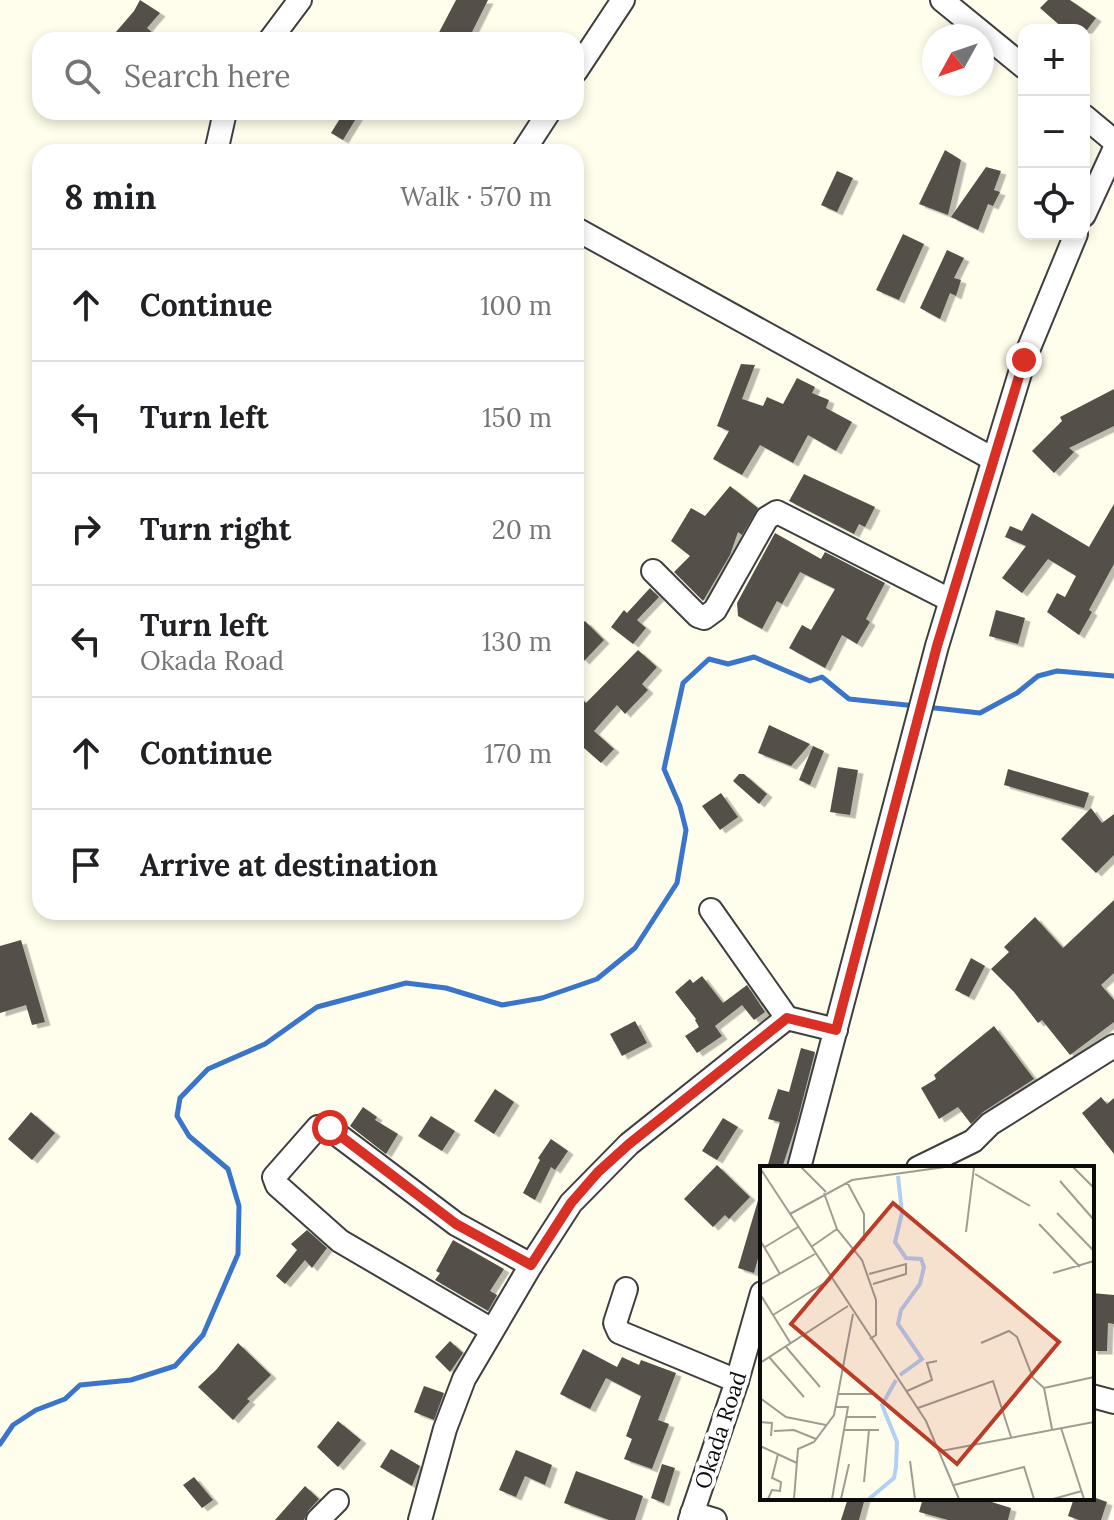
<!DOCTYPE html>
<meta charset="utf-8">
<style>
:root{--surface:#fff;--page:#f6f6f6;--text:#202124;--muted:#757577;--line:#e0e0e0}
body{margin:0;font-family:Lora,serif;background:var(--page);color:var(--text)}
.controls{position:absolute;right:24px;top:24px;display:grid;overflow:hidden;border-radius:16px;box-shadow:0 4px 12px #0003}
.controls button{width:72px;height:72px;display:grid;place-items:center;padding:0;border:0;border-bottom:2px solid var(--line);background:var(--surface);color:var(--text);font:40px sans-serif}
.compass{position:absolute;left:922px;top:24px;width:72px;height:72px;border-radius:50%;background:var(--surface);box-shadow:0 4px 12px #0003;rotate:230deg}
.stop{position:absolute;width:24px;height:24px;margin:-18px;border:6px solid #d93025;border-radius:50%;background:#fff}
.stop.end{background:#d93025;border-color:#fff;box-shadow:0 2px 8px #0008}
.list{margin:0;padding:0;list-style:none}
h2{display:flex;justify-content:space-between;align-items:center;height:104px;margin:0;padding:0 32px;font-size:34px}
h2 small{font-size:26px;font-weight:400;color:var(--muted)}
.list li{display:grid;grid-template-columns:52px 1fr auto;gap:24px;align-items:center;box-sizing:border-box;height:112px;padding:0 32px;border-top:2px solid var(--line)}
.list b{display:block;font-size:30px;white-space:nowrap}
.list p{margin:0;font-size:26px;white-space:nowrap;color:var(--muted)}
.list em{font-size:26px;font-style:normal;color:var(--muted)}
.icon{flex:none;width:44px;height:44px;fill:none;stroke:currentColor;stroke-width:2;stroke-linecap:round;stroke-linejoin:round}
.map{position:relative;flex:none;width:1114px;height:1520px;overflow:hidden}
.search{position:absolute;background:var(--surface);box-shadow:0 4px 12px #0003;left:32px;top:32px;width:552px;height:88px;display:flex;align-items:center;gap:20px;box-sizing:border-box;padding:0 28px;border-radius:24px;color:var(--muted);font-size:30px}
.panel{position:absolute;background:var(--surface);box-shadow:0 4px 12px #0003;left:32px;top:144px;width:552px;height:776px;border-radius:24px}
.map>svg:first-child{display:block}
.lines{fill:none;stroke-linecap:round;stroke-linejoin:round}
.stream{stroke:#3a75ca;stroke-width:5}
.building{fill:#545049;filter:url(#shadow)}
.minor-casing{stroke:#3f3f3f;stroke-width:26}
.minor{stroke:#fff;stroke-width:22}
.route{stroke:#d93025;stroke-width:10}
.labels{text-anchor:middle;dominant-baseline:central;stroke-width:8;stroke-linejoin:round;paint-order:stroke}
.street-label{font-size:22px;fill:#0c0c0c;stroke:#fff}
.inset-river{fill:none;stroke:#b2cff4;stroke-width:4}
.inset-road{fill:none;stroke:#9e9d92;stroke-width:2}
.view{fill:#b93d28;fill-opacity:0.15;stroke:#b93d28;stroke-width:4}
.inset-edge{fill:none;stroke:#0c0c0c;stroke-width:4}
</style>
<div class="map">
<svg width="1114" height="1520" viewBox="0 0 1114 1520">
<defs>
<filter id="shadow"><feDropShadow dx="5.5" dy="3.5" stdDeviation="0" flood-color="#0004"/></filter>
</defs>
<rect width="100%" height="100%" fill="#fffeec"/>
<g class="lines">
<g class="stream">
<path d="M926,707L980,713L1017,693L1038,676L1057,671L1114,676"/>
<path d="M0,1444L13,1425L36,1410L65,1399L80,1385L131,1380L175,1366L203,1335L238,1254L239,1206L228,1169L189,1136L177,1116L180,1098L208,1069L265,1044L317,1007L406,983L446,988L502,1005L542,998L597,979L635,948L677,883L686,830L680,806L664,769L683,683L709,659L728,664L754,657L810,681L822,677L849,699L916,706"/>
</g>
</g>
<g class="building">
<path d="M140,0L160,13L147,28L161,40H109L134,11Z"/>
<path d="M456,0H488L468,40H435Z"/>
<path d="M1048,0H1070L1096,18L1087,30H1065L1040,8Z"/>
<path d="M344,112H360L343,140L331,133Z"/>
<path d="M945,150L961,160L948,215L919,204Z"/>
<path d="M986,167L1001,171L994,190L1000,192L993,206L988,204L978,230L951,217Z"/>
<path d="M837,171L853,178L837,212L821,205Z"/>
<path d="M903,234L924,244L899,300L876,290Z"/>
<path d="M947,250L964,258L954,278L961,280L956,296L950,293L940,319L920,308Z"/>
<path d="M741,364L755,365L742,399L763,406L767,397L783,404L797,378L815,387L812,393L829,400L826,408L852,422L836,451L808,435L793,463L760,445L742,475L713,459L729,431L717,426Z"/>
<path d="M1114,389V426L1069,448L1074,452L1054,473L1032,451L1062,421L1060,417Z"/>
<path d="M804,474L875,507L865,527L859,524L854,534L789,501Z"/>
<path d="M730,486L758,508L742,535L738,532L730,555L703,601L674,572L690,556L671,541L691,508L705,516Z"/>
<path d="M1114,504V564L1089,610L1092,612L1079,635L1047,612L1057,593L1065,597L1076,576L1048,559L1022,593L1002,578L1026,546L1005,537L1010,526L1022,531L1032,513L1089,547Z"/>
<path d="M775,533L821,559L825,552L885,583L866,619L870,622L857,644L842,635L825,668L789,648L802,625L811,630L835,589L800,572L782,604L777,601L762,629L738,616L737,603Z"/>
<path d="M650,588L659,597L637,620L646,628L633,644L611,627L624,610L627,613Z"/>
<path d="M996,610L1025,618L1018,644L989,636Z"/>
<path d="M585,621L604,640L584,661L576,653V630Z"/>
<path d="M638,650L657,667L642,684L648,690L625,714L617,705L594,731L614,749L601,763L576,741V694L586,703Z"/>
<path d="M769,725L810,744L791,766L758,753Z"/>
<path d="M813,746L824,751L810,785L799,780Z"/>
<path d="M838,767L858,770L850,815L830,812Z"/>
<path d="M1008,769L1089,793L1084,808L1004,785Z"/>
<path d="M739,774H744L767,794L759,804L733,781Z"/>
<path d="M721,793L738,817L720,830L702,806Z"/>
<path d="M1091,808L1102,823L1114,814V855L1096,873L1061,839Z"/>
<path d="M1114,900V973L1101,985L1114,1000V1022L1070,1055L1042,1020L1038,1023L1014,992L991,969L1009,952L1004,947L1035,917L1063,948Z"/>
<path d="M21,940L45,1022L32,1025L26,1005L0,1013V946Z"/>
<path d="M971,958L985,966L969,997L955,990Z"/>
<path d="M702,976L723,1003L747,985L765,1012L754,1020L742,1005L715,1026L722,1036L697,1053L685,1036L699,1027L695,1020L696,1019L675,992L690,979L693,983Z"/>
<path d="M635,1021L647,1043L622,1056L610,1034Z"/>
<path d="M994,1026L1034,1079L983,1112L971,1124L958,1107L939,1119L921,1088L936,1079L934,1075Z"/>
<path d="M801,1048L815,1052L797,1122L782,1168H767L780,1122L768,1119L778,1089L789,1092Z"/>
<path d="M495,1089L514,1102L494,1134L474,1121Z"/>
<path d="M1101,1097L1107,1104L1114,1098V1154L1082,1113Z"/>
<path d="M363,1107L377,1117L375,1120L398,1134L386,1154L350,1126Z"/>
<path d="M31,1112L55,1133L32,1160L8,1139Z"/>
<path d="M431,1116L455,1131L442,1151L418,1136Z"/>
<path d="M723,1118L738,1127L717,1160L702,1151Z"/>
<path d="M551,1139L568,1151L555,1170L551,1167L535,1200L523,1193L540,1160L538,1158Z"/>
<path d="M717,1165L750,1197L729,1219L725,1215L713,1227L684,1199Z"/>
<path d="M759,1197H762V1244L754,1273L738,1268Z"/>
<path d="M307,1230L327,1248L312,1268L305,1260L285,1284L276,1276L297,1250L291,1244Z"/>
<path d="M453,1240L504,1269L490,1291L497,1295L488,1311L435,1280L440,1273L436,1271Z"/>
<path d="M1092,1293L1114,1295V1324L1108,1323L1107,1351H1092Z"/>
<path d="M450,1341L463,1353L450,1372L435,1357Z"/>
<path d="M238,1343L271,1375L247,1399L250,1401L233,1420L198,1387L216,1370Z"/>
<path d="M583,1349L617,1367L622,1357L639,1365L641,1360L676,1373L658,1420L669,1424L652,1469L624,1459L632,1439L626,1436L641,1396L606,1378L590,1409L560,1394Z"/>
<path d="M424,1386L444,1393L434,1420L414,1412Z"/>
<path d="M338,1421L361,1440L338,1467L317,1447Z"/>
<path d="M391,1449L420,1466L412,1486L380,1467Z"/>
<path d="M516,1450L552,1465L545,1485L525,1476L516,1497L499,1490Z"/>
<path d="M662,1464L675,1468L664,1503L651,1498Z"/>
<path d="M576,1471L643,1496L635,1520H609L564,1503Z"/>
<path d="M194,1477L213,1500L202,1508L183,1485Z"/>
<path d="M305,1486L319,1499L308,1511L304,1520H275Z"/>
<path d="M848,1498H865L859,1520H841Z"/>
<path d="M923,1498H979L1011,1508L1008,1520H948L919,1512Z"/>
<path d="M1074,1498H1096L1107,1502L1101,1520H1079L1068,1516Z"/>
</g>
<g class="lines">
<g class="minor-casing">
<g id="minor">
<path d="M942,0L1024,67"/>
<path d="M270,40L300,0"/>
<path d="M576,71L623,0"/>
<path d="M1084,116L1114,141"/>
<path d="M216,152L225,112"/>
<path d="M523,152L549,112"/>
<path d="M1084,215L1114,150"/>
<path d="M576,229L993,459"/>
<path d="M653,571L698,616L704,618L715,610L767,518L777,512L950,600"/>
<path d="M711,910L787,1018"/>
<path d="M799,1168L937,646L1024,360L1076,234"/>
<path d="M918,1168L973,1141L990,1124L1114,1046"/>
<path d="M626,1289L615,1323L619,1332L737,1381"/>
<path d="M492,1330L340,1241L277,1185L274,1177L318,1127L326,1126L456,1224L531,1265"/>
<path d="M1092,1396L1114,1402"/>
<path d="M692,1513L715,1520"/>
<path d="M318,1520L337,1501"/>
<path d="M420,1520L445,1429L464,1379L531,1265L571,1203L629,1144L787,1018L836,1030"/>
<path d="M690,1520L737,1381L762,1293"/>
</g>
</g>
<use href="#minor" class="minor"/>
</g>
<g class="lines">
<path class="route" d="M330,1128L456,1224L531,1265L571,1203L598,1172L629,1144L787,1018L836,1030L937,646L1024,360"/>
</g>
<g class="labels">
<g class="street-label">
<text transform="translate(720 1430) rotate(-72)">Okada Road</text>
</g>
</g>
<g transform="translate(760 1166)">
<rect width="334" height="334" fill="#fffeec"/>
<path class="inset-river" d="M138,10L142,47L135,76L146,92L161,93L164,101L160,118L141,144L138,158L162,193L140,209M109,333L134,312L136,301L137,276L122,239L136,214"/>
<path class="inset-road" d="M41,1L66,26M313,1L334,22M0,2L166,255L199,333M215,8L270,40M300,15L334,54M87,16L104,48V75M64,27L77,63M297,47L334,85M30,48L92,14L185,1M279,58L320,101M206,66L214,1M0,74L20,108M5,81L38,61M51,81L77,63L102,94L116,134V169L110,173M293,107L334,95M109,108L146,98V108L113,118M0,119L55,88M0,128L31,178M13,149L71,113M221,177L249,165L257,171L273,212L284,222L292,263M26,181L60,221M9,191L44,231M0,197L88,140M284,222L334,211M147,225L172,214L167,197L177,195M79,228H113M0,232L26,251L66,259M158,242L233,215L251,271M86,251H116M0,256L12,257L11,270M301,262L324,333M85,264H119M14,265L34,264L56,273M0,280L37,297M181,285L334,256M150,295L155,333M104,316L109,264M194,319L264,301L274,333M8,333L12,324L20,325L21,316L12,312L18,288M34,333L38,283L54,276L74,249L93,148M72,333L88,241H76M81,333L89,298M293,333L322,325"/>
<path class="view" d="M133,37L299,176L197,298L31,158Z"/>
<rect width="334" height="334" class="inset-edge"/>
</g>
</svg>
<div class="controls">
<button>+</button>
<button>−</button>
<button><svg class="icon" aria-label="locate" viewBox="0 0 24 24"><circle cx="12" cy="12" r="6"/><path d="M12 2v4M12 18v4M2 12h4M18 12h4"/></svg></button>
</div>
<svg class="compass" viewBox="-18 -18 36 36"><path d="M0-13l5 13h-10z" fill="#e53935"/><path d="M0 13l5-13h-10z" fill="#757577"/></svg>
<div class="stop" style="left:330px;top:1128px"></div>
<div class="stop end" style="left:1024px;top:360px"></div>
<div class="search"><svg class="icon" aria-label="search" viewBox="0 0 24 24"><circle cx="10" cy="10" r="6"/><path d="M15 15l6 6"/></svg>Search here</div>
<section class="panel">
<h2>8 min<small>Walk · 570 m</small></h2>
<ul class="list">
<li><svg class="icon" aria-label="ahead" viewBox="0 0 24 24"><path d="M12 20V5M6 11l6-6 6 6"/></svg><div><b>Continue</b></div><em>100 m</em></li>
<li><svg class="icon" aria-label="left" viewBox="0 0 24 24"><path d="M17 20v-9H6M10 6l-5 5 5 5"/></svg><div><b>Turn left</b></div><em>150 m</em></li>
<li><svg class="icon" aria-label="right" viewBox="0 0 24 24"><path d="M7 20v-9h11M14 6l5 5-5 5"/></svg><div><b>Turn right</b></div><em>20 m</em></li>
<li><svg class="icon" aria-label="left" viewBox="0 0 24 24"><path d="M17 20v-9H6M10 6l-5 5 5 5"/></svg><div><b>Turn left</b><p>Okada Road</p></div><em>130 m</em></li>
<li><svg class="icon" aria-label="ahead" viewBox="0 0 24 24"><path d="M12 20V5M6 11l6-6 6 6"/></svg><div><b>Continue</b></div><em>170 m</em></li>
<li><svg class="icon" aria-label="arrive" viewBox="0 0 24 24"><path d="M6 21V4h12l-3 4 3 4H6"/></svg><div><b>Arrive at destination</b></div></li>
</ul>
</section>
</div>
